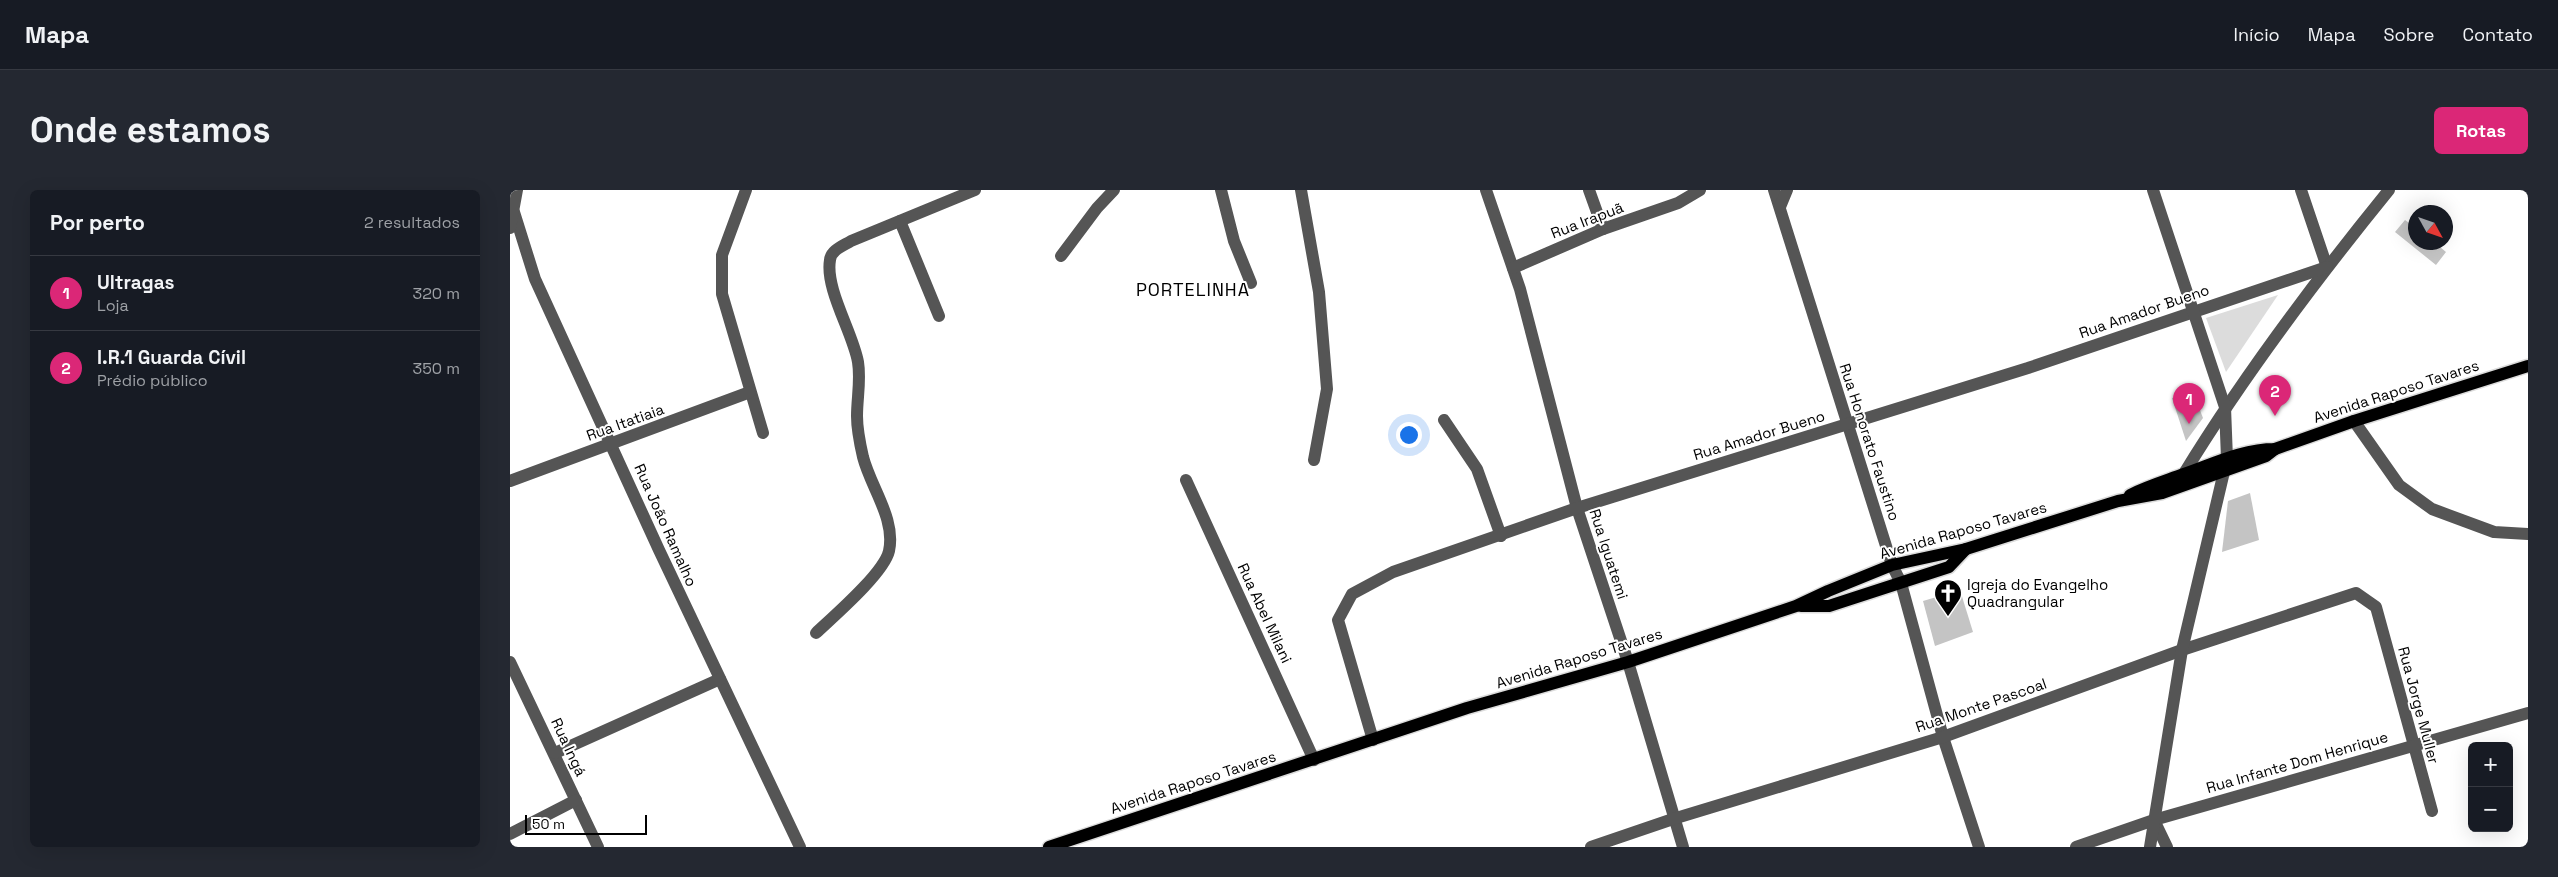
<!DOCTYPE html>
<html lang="pt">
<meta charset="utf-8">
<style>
:root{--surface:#171b24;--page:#242831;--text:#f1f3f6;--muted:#9ea1a6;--line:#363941;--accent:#db2777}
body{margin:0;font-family:"Space Grotesk",sans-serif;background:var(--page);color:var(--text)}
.controls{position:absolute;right:15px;bottom:15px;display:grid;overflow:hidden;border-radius:8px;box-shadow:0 5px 20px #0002}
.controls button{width:45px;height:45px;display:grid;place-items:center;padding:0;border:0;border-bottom:1px solid var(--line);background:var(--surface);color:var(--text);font:25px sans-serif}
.compass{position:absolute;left:1898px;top:15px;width:45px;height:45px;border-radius:50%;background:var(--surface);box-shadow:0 5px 20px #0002;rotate:130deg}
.scale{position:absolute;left:15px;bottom:12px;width:122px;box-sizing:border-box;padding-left:5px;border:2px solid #000;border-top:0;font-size:14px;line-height:18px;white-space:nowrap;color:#000;-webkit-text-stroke:4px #fff;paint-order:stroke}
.you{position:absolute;left:898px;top:244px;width:18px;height:18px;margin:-12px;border:4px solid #fff;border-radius:50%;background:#1a73e8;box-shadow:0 0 0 8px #1a73e833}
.badge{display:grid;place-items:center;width:32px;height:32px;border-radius:50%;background:var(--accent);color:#fff;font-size:16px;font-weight:700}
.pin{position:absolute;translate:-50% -41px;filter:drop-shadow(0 1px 2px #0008)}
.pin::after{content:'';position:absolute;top:26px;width:18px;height:15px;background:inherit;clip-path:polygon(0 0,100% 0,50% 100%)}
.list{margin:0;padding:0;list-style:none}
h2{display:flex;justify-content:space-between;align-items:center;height:65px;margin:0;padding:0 20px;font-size:21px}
h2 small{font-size:16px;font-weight:400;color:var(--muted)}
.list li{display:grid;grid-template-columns:32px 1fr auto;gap:15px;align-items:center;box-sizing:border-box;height:75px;padding:0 20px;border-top:1px solid var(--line)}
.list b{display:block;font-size:19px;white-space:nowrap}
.list p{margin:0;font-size:16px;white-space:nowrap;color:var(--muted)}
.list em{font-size:16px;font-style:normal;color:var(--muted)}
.map{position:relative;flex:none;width:2018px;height:657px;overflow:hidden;border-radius:8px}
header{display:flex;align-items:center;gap:30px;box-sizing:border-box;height:70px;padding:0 25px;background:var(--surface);border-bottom:1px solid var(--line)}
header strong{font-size:24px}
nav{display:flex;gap:28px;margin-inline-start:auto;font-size:18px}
.intro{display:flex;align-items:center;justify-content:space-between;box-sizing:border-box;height:120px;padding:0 30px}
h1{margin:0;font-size:35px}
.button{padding:12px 22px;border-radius:8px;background:var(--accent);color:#fff;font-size:18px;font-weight:700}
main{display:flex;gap:30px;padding:0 30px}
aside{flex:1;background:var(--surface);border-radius:8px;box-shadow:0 5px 20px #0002}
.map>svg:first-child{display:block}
.green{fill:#dcdcdc}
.building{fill:#c4c4c4}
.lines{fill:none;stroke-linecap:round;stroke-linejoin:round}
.major-casing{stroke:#dbdbdb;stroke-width:15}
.minor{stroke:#555;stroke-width:12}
.major{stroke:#000;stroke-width:12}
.labels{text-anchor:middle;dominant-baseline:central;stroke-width:4;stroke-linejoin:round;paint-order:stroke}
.street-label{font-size:15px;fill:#000;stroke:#fff}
.poi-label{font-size:15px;fill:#000;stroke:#fff;text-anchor:start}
.quarter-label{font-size:18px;letter-spacing:1px;fill:#000;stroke:#fff}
</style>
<header>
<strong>Mapa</strong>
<nav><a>Início</a><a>Mapa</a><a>Sobre</a><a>Contato</a></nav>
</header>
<div class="intro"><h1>Onde estamos</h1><a class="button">Rotas</a></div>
<main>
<aside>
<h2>Por perto<small>2 resultados</small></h2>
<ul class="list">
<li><span class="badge">1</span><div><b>Ultragas</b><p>Loja</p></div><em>320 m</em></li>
<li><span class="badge">2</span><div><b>I.R.1 Guarda Cívil</b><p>Prédio público</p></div><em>350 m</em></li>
</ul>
</aside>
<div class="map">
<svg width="2018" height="657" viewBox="0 0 2018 657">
<rect width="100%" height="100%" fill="#fff"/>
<path class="green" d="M1768,105L1716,182L1696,128Z"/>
<g class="building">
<path d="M1895,30L1906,38V52H1924L1936,62L1926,75L1885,42Z"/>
<path d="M1683,202L1693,228L1676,251L1662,208Z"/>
<path d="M1740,303L1749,350L1712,362L1718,311Z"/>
<path d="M1450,400L1463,442L1425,456L1413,411Z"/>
</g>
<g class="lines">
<g class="major-casing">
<g id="major">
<path d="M1620,305C1638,296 1655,291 1674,284C1703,274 1733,259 1765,259L1844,231L2018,176"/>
<path d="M1291,416H1319L1439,377L1456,359"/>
<path d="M539,657L957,518L1118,472L1286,416L1318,401L1382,375L1456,359L1608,311L1652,303L1756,266L1765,259"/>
</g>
</g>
<g class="minor">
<path d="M236,0L212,65V104L253,243"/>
<path d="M711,0L724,51L741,93"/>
<path d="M791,0L809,102L817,199L804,270"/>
<path d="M976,0L1010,99L1067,318L1118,472L1173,657"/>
<path d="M1079,0L1093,39"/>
<path d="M1264,0L1382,375L1391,393L1433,547L1469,657"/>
<path d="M1791,0L1817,77"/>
<path d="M1270,17L1277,0"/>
<path d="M4,22L25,89L149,360L290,657"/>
<path d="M390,31L429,126"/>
<path d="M0,38L7,0"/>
<path d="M551,66L587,18L604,0"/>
<path d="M1003,78L1093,39L1168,13L1190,0"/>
<path d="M934,230L967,279L991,346"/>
<path d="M1844,231L1889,295L1922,319L1984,342L2018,344"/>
<path d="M1673,285C1734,185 1805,91 1879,0"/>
<path d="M676,290L804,570"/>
<path d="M0,291L240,202"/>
<path d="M306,443C324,426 374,383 379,361C386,329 361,298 353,267C350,254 347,239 347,226C347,208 351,190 348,172C343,143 315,99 320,70C321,60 333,56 341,51L465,0"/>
<path d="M0,472L88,657"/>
<path d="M863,550L828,430L842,404L883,382L1067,318L1518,178L1817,77"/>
<path d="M45,563L210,489"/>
<path d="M1644,630L1657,657"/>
<path d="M0,644L66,610"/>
<path d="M1081,657L1163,629L1433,547L1672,460L1846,403L1866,417L1922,621"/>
<path d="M1566,657L1644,630L2018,523"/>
<path d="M1640,657L1672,460L1717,269L1715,217L1643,0"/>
</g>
<use href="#major" class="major"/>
</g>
<defs>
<g id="church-pin" transform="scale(1.4375)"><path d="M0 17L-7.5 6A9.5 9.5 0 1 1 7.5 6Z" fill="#000" stroke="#fff"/><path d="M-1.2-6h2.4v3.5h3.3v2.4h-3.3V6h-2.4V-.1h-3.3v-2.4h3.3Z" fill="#fff"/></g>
</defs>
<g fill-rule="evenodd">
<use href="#church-pin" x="1438" y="403"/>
</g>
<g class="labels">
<g class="street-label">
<text transform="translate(1077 30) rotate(-21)">Rua Irapuã</text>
<text transform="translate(1634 121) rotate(-19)">Rua Amador Bueno</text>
<text transform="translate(1886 201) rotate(-18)">Avenida Raposo Tavares</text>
<text transform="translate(115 232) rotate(-20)">Rua Itatiaia</text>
<text transform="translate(1249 245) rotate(-17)">Rua Amador Bueno</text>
<text transform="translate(1360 252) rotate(72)">Rua Honorato Faustino</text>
<text transform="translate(156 335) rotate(66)">Rua João Ramalho</text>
<text transform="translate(1453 340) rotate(-16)">Avenida Raposo Tavares</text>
<text transform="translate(1099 364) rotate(72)">Rua Iguatemi</text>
<text transform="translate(755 423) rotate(65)">Rua Abel Milani</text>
<text transform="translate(1069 468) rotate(-17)">Avenida Raposo Tavares</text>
<text transform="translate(1471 515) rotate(-19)">Rua Monte Pascoal</text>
<text transform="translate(1909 515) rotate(75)">Rua Jorge Muller</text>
<text transform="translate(59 557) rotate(65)">Rua Ingá</text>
<text transform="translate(1787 572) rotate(-16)">Rua Infante Dom Henrique</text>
<text transform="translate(683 592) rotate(-18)">Avenida Raposo Tavares</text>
</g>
<g class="poi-label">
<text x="1457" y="394">Igreja do Evangelho<tspan x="1457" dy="17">Quadrangular</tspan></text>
</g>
<g class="quarter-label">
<text x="683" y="99">PORTELINHA</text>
</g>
</g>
</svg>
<div class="controls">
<button>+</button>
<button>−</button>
</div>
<svg class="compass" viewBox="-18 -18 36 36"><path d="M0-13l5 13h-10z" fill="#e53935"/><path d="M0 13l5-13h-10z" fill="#9ea1a6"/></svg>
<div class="scale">50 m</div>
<div class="you"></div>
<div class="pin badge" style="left:1679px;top:234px">1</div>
<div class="pin badge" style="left:1765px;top:226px">2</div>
</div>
</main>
